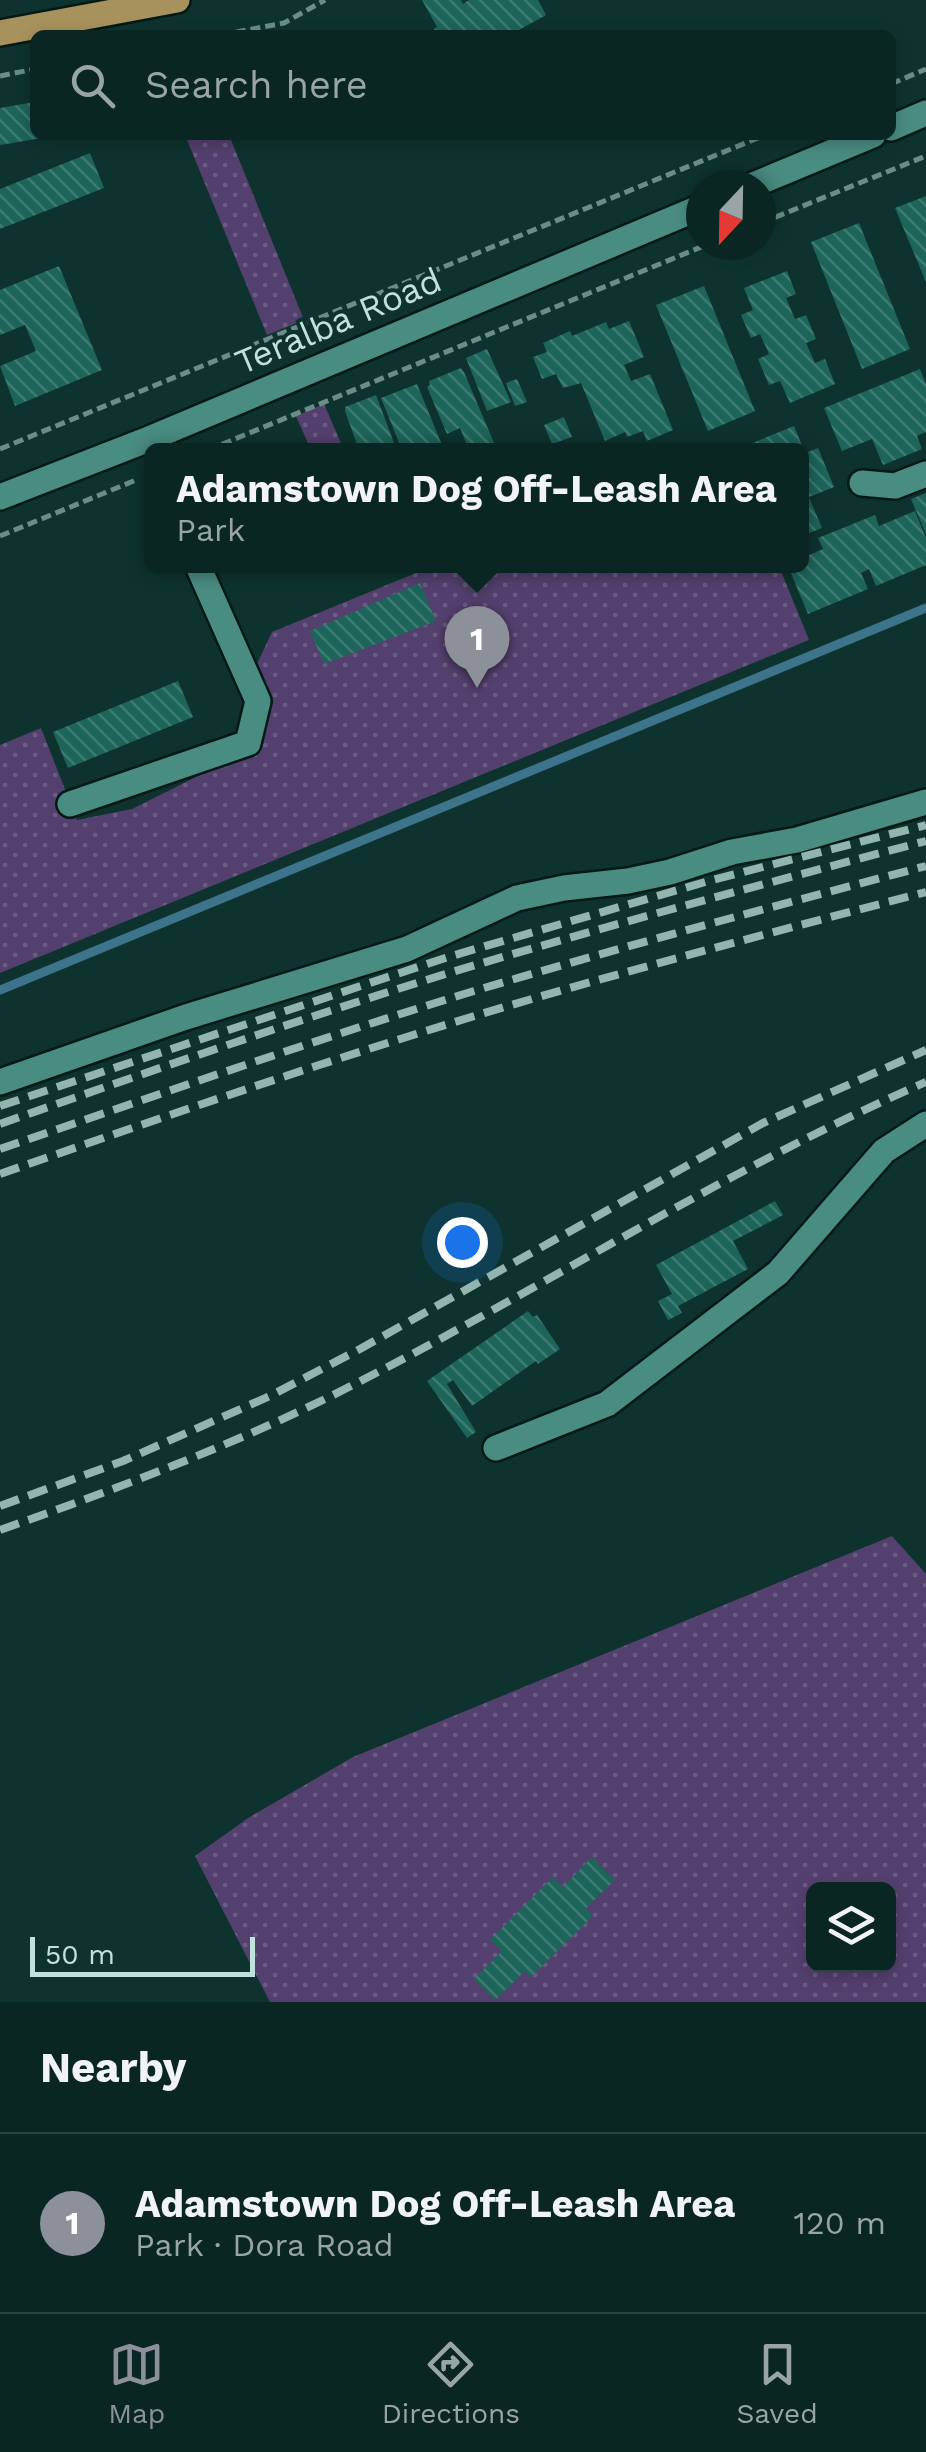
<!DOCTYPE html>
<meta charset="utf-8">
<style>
:root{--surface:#0a2622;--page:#132e2a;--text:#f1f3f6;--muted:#99a5a5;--line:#2a4340;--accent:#8c9099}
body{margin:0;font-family:"Work Sans",sans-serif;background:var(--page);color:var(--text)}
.controls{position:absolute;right:30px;bottom:30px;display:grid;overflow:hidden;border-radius:15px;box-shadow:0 5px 15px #0003}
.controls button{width:90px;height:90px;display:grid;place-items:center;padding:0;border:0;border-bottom:2px solid var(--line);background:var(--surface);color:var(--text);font:50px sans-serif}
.compass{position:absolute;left:686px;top:170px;width:90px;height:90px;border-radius:50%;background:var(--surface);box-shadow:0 5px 15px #0003;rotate:202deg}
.scale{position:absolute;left:30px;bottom:25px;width:225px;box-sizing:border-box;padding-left:10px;border:5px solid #c1e2dc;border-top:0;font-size:28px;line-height:35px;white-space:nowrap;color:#c1e2dc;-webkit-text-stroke:8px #0e332e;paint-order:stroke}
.you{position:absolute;left:462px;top:1242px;width:35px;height:35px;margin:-25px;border:8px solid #fff;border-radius:50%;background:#1a73e8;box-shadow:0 0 0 15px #1a73e833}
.badge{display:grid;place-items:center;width:65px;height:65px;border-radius:50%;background:var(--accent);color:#fff;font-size:32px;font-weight:700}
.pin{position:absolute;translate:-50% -82px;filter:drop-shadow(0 2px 5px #0008)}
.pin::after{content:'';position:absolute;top:52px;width:35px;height:30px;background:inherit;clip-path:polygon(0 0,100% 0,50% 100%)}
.popup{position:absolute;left:144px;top:443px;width:665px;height:130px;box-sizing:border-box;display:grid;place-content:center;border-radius:15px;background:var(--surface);filter:drop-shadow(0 2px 8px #0005);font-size:32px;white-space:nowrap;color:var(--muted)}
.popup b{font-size:38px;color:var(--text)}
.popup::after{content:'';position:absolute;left:50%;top:100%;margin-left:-20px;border:20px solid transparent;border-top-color:var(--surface)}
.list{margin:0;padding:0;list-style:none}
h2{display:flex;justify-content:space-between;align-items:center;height:130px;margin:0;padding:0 40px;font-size:42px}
h2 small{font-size:32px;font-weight:400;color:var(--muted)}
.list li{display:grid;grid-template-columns:65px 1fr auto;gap:30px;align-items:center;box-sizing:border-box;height:180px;padding:0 40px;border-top:2px solid var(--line)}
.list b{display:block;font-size:38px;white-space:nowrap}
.list p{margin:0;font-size:32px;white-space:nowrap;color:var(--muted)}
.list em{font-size:32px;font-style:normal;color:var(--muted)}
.icon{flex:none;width:55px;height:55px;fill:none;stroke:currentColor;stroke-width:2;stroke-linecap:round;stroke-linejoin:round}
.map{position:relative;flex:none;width:926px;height:2002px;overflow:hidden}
.search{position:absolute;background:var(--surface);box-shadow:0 5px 15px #0003;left:30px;right:30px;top:30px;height:110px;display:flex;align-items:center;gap:25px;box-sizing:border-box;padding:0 35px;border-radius:15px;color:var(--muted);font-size:38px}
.sheet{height:310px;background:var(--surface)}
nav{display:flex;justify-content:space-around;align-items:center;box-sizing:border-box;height:140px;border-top:2px solid var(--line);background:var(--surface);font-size:28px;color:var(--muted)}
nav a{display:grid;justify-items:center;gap:5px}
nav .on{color:var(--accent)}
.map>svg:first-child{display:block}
.grass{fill:url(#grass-dots);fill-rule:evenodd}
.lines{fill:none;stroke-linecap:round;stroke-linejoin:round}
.stream{stroke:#3d738b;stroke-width:9}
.building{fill:url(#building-back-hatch)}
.minor-casing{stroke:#041916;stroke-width:30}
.major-casing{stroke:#041916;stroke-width:30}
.path{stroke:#6a8d87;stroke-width:5;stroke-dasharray:10 5;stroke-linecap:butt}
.minor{stroke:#498c82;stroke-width:25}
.major{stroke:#a7915c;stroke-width:25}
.rail{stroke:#93b5af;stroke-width:8;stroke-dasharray:20 10;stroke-linecap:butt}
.labels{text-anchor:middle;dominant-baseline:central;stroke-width:8;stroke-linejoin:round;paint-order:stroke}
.street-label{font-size:35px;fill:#c1e2dc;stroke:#0e332e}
</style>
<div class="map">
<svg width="926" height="2002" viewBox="0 0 926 2002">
<defs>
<pattern id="grass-dots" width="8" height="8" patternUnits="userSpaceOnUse" patternTransform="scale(2.5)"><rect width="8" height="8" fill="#54406e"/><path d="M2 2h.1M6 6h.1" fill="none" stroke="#6b5b82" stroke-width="1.8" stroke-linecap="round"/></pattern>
<pattern id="building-back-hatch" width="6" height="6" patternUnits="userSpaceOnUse" patternTransform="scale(2.5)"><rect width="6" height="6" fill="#1d645b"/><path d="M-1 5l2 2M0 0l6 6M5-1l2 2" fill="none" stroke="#3c7a72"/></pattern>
</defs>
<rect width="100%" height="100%" fill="#0e332e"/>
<g class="grass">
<path d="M185,135H229L304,320L267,335Z"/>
<path d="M324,404L344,450H311L296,416Z"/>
<path d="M433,566H779L809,640L0,973V745L41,728L77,820L132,809L252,749L267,713L257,664L272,632Z"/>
<path d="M892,1536L926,1574V2002H270L195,1856L248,1818L353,1757ZM814,1890H888V1964H814Z"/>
</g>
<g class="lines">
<path class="stream" d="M0,990L926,608"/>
</g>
<g class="building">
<path d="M422,0H461L463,4L469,0H538L546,15L510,35H437L434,29L437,27Z"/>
<path d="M35,102V135L48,137L0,145V108Z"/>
<path d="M90,153L104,188L0,229V189Z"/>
<path d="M926,196V282L895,208Z"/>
<path d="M859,223L910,349L862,369L811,242Z"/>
<path d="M59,266L102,370L15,406L0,366L36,351L25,325L0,335V290Z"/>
<path d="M787,271L796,294L786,298L795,319L806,315L816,339L806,343L815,363L825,359L835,384L790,403L780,381L769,385L758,359L769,354L760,334L751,338L741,315L753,310L744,288Z"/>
<path d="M704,286L755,411L708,431L656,305Z"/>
<path d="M629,321L644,357L624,365L631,381L650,374L673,430L647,441L643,431L627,437L625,432L605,441L581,383L563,388L556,374L542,379L533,357L547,352L543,343L570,331L572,336L606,322L609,329Z"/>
<path d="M487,349L511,402L487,411L466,358Z"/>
<path d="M461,368L464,372L497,450H469L460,428L447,434L427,387L430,385L429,381Z"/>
<path d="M920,369L926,384V432L917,436L922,449L883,465L872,439L842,451L824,408Z"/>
<path d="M517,379L527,402L515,406L506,383Z"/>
<path d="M417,384L444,450H402L381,398Z"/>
<path d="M376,395L394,443L395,450H359L345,411V407Z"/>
<path d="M564,417L572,437L552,444L544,425Z"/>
<path d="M794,426L805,453L818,448L834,487L809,497L822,528L802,536V450H735Z"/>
<path d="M926,493V534L911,499Z"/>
<path d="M915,511L926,538V565L876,586L869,569L861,573L868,589L808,614L788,566H802V558L823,549L818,538L875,515L879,526Z"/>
<path d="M420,583L436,621L324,664L310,631Z"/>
<path d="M178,681L193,717L68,768L53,732Z"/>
<path d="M775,1201L783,1215L733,1241L748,1269L678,1306L682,1313L668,1320L658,1301L672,1294L656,1265Z"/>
<path d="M528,1311L533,1317L537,1315L560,1349L538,1364L536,1361L472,1406L453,1380L447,1384L476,1432L467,1438L427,1381Z"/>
<path d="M592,1857L615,1880L586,1908L593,1916L531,1977L525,1971L495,2000L474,1979L502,1951L490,1940L553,1877L563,1887Z"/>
</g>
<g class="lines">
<g class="minor-casing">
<g id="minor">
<path d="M891,128L926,113"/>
<path d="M753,185L873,135"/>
<path d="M862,483L895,486L926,474"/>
<path d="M0,497L144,441L701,207"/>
<path d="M70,804L248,743L258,701L198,566"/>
<path d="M0,1082L186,1017L407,949L517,898L564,888L628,881L670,872L732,852L797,840L926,802"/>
<path d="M496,1448L607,1404L778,1273L884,1151L926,1124"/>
</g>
</g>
<g class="major-casing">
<path id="major" d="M0,33L177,0"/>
</g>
<g class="path">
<path d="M221,35L284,23L325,0"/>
<path d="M0,76L35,69"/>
<path d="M891,84L926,69"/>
<path d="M761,223L926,156"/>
<path d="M0,449L765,135"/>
<path d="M208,450L706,245"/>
<path d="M0,536L136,480"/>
</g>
<use href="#minor" class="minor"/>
<use href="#major" class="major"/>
<g class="rail">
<path d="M0,1106L448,957L712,880L926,825"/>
<path d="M0,1124C150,1071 300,1019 452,972C609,925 767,883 926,841"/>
<path d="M0,1149C157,1095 314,1040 474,991C624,946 775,906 926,866"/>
<path d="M0,1174C160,1118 319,1063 481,1014C628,970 777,931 926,892"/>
<path d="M0,1506L123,1461L270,1396L360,1349L763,1123L926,1050"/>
<path d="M0,1530C110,1491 218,1451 323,1400C527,1299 717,1173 926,1082"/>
</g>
</g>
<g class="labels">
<g class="street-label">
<text transform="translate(338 321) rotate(-23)">Teralba Road</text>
</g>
</g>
</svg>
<div class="controls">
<button><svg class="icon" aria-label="layers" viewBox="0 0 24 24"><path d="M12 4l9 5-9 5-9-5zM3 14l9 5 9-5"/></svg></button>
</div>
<svg class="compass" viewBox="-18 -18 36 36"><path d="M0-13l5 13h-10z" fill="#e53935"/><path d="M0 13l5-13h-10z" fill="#99a5a5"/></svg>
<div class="scale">50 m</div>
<div class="you"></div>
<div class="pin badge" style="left:477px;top:688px">1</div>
<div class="popup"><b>Adamstown Dog Off-Leash Area</b>Park</div>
<div class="search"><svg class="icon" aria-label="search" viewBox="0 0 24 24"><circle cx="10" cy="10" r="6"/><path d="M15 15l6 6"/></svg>Search here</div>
</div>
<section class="sheet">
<h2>Nearby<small></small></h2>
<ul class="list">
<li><span class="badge">1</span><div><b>Adamstown Dog Off-Leash Area</b><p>Park · Dora Road</p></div><em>120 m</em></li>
</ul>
</section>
<nav>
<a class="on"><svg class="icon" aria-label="map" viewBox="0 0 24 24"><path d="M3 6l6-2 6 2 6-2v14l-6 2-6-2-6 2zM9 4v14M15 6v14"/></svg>Map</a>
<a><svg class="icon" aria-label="directions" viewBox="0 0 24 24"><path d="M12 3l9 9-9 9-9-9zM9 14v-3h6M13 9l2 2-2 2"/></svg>Directions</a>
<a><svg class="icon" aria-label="saved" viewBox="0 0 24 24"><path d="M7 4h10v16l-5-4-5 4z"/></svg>Saved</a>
</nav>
